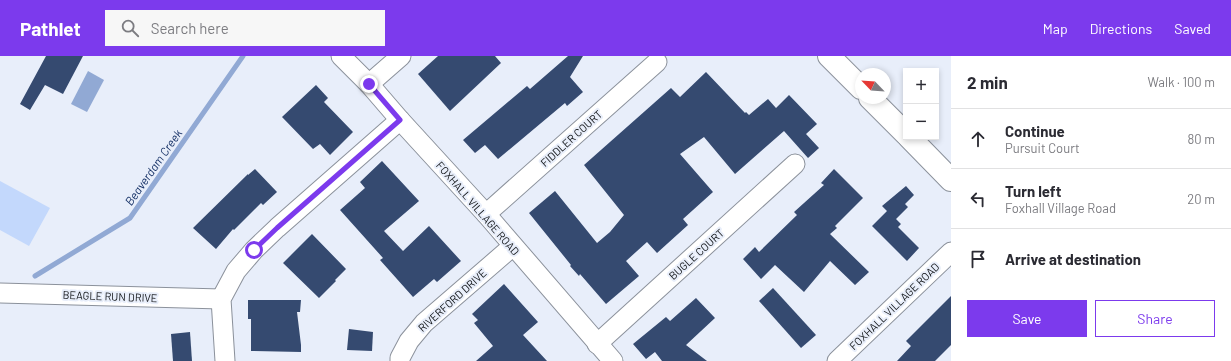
<!DOCTYPE html>
<meta charset="utf-8">
<style>
:root{--surface:#fff;--page:#f7f7f7;--text:#2b2b33;--muted:#7c7c81;--line:#e1e1e2;--accent:#7c3aed}
body{margin:0;font-family:Barlow,sans-serif;background:var(--page);color:var(--text)}
.controls{position:absolute;right:12px;top:12px;display:grid;overflow:hidden;border-radius:0px;box-shadow:0 2px 6px #0003}
.controls button{width:36px;height:36px;display:grid;place-items:center;padding:0;border:0;border-bottom:1px solid var(--line);background:var(--surface);color:var(--text);font:20px sans-serif}
.compass{position:absolute;left:855px;top:12px;width:36px;height:36px;border-radius:50%;background:var(--surface);box-shadow:0 2px 6px #0003;rotate:295deg}
.stop{position:absolute;width:12px;height:12px;margin:-9px;border:3px solid #7c3aed;border-radius:50%;background:#fff}
.stop.end{background:#7c3aed;border-color:#fff;box-shadow:0 1px 4px #0008}
.list{margin:0;padding:0;list-style:none}
h2{display:flex;justify-content:space-between;align-items:center;height:52px;margin:0;padding:0 16px;font-size:17px}
h2 small{font-size:13px;font-weight:400;color:var(--muted)}
.list li{display:grid;grid-template-columns:26px 1fr auto;gap:12px;align-items:center;box-sizing:border-box;height:60px;padding:0 16px;border-top:1px solid var(--line)}
.list b{display:block;font-size:15px;white-space:nowrap}
.list p{margin:0;font-size:13px;white-space:nowrap;color:var(--muted)}
.list em{font-size:13px;font-style:normal;color:var(--muted)}
.actions{display:flex;gap:8px;padding:12px 16px}
.actions a{flex:1;padding:9px 0;border:1px solid var(--accent);border-radius:0px;text-align:center;font-size:14px;color:var(--accent)}
.actions .main{background:var(--accent);color:#fff}
.icon{flex:none;width:22px;height:22px;fill:none;stroke:currentColor;stroke-width:2;stroke-linecap:round;stroke-linejoin:round}
.map{position:relative;flex:none;width:951px;height:305px;overflow:hidden}
header{display:flex;align-items:center;gap:24px;box-sizing:border-box;height:56px;padding:0 20px;background:var(--accent);color:#fff}
header strong{font-size:19px}
nav{display:flex;gap:22px;margin-inline-start:auto;font-size:14px}
.search{width:280px;height:36px;background:var(--page);display:flex;align-items:center;gap:10px;box-sizing:border-box;padding:0 14px;border-radius:0px;color:var(--muted);font-size:15px}
main{display:flex}
aside{flex:1;background:var(--surface)}
.map>svg:first-child{display:block}
.green{fill:#c3d8fc}
.water{fill:#91a9d4}
.lines{fill:none;stroke-linecap:round;stroke-linejoin:round}
.stream{stroke:#91a9d4;stroke-width:5}
.building{fill:#354a70}
.street-casing{stroke:#8b919b;stroke-width:21}
.primary-casing{stroke:#8b919b;stroke-width:24}
.street{stroke:#fff;stroke-width:19}
.primary{stroke:#fff;stroke-width:22}
.route{stroke:#7c3aed;stroke-width:5}
.labels{text-anchor:middle;dominant-baseline:central;stroke-width:4;stroke-linejoin:round;paint-order:stroke}
.street-label{font-size:11px;fill:#0f1215;stroke:#e8eefa}
.water-label{font-size:12px;font-style:italic;fill:#173267;stroke:#e8eefa}
</style>
<header>
<strong>Pathlet</strong>
<div class="search"><svg class="icon" aria-label="search" viewBox="0 0 24 24"><circle cx="10" cy="10" r="6"/><path d="M15 15l6 6"/></svg>Search here</div>
<nav><a>Map</a><a>Directions</a><a>Saved</a></nav>
</header>
<main>
<div class="map">
<svg width="951" height="305" viewBox="0 0 951 305">
<rect width="100%" height="100%" fill="#e8eefa"/>
<path class="green" d="M0,125L50,152L29,190L0,174Z"/>
<path class="water" d="M88,15L104,24L87,56L71,48Z"/>
<g class="lines">
<path class="stream" d="M35,220L130,162L243,0"/>
</g>
<g class="building">
<path d="M46,0H83L63,38L45,29L30,54L20,48Z"/>
<path d="M438,0H495L501,7L450,55L418,18Z"/>
<path d="M568,0H583L570,21L583,36L567,50L565,47L498,103L485,89L475,97L463,84L527,30L530,33Z"/>
<path d="M706,16L745,57L746,56L749,59L768,43L776,52L789,39L817,68L806,78L819,92L808,102L784,75L735,118L704,81L680,98L713,136L683,163L688,169L657,197L647,186L626,205L639,220L606,248L580,218L579,220L570,210L571,209L529,157L555,135L597,187L610,176L624,159L584,109L671,32L680,41Z"/>
<path d="M316,29L328,42L324,46L353,76L330,99L320,88L313,93L282,61Z"/>
<path d="M382,105L419,145L384,175L403,195L429,170L461,205L437,226L434,223L413,241L380,204L383,202L340,154L365,132L360,126Z"/>
<path d="M255,113L277,136L263,149L261,147L234,174L233,173L216,193L193,172L248,118V119Z"/>
<path d="M834,113L863,142L835,170L837,172L830,178L869,216L855,229L830,205L804,236L775,209L761,223L743,203L755,191L759,196L797,159L794,156L824,129L821,127Z"/>
<path d="M906,130L914,139L905,148L908,151L896,163L901,168L898,171L919,192L907,205L872,170L887,155L882,150Z"/>
<path d="M312,178L346,213L335,224L336,225L319,242L283,207Z"/>
<path d="M504,228L538,266L523,279L547,305H476L493,290L474,267L478,264L472,258Z"/>
<path d="M773,232L816,279L801,292L759,245Z"/>
<path d="M951,240V289L935,305H897L911,290L906,285Z"/>
<path d="M696,242L715,262L686,289L707,305H662L655,296L646,303L633,288L666,261L670,265Z"/>
<path d="M248,244H301L300,256H297L301,289V296L251,295V263H248Z"/>
<path d="M349,273L373,276L372,295L347,294Z"/>
<path d="M190,276L192,305H173L171,278Z"/>
</g>
<g class="lines">
<g class="street-casing">
<g id="street">
<path d="M341,0L369,28L400,64L486,158L613,305"/>
<path d="M369,28L401,0"/>
<path d="M486,158L657,6"/>
<path d="M0,237L221,243"/>
<path d="M597,288L795,108"/>
<path d="M225,305L221,243L236,215L254,194L277,172L400,64"/>
<path d="M400,305V302L409,285L424,267L513,190"/>
<path d="M837,305L951,196"/>
</g>
</g>
<g class="primary-casing">
<g id="primary">
<path d="M829,0L861,32"/>
<path d="M870,42L906,78"/>
<path d="M909,81L951,124"/>
</g>
</g>
<use href="#street" class="street"/>
<use href="#primary" class="primary"/>
</g>
<g class="lines">
<path class="route" d="M254,194L277,172L400,64L369,28"/>
</g>
<g class="labels">
<g class="street-label">
<text transform="translate(571 82) rotate(-42)">FIDDLER COURT</text>
<text transform="translate(478 152) rotate(49)">FOXHALL VILLAGE ROAD</text>
<text transform="translate(696 198) rotate(-42)">BUGLE COURT</text>
<text transform="translate(110 240) rotate(2)">BEAGLE RUN DRIVE</text>
<text transform="translate(452 244) rotate(-42)">RIVERFORD DRIVE</text>
<text transform="translate(894 250) rotate(-44)">FOXHALL VILLAGE ROAD</text>
</g>
<g class="water-label">
<text transform="translate(153 111) rotate(-55)">Beaverdam Creek</text>
</g>
</g>
</svg>
<div class="controls">
<button>+</button>
<button>−</button>
</div>
<svg class="compass" viewBox="-18 -18 36 36"><path d="M0-13l5 13h-10z" fill="#e53935"/><path d="M0 13l5-13h-10z" fill="#7c7c81"/></svg>
<div class="stop" style="left:254px;top:194px"></div>
<div class="stop end" style="left:369px;top:28px"></div>
</div>
<aside>
<h2>2 min<small>Walk · 100 m</small></h2>
<ul class="list">
<li><svg class="icon" aria-label="ahead" viewBox="0 0 24 24"><path d="M12 20V5M6 11l6-6 6 6"/></svg><div><b>Continue</b><p>Pursuit Court</p></div><em>80 m</em></li>
<li><svg class="icon" aria-label="left" viewBox="0 0 24 24"><path d="M17 20v-9H6M10 6l-5 5 5 5"/></svg><div><b>Turn left</b><p>Foxhall Village Road</p></div><em>20 m</em></li>
<li><svg class="icon" aria-label="arrive" viewBox="0 0 24 24"><path d="M6 21V4h12l-3 4 3 4H6"/></svg><div><b>Arrive at destination</b></div></li>
</ul>
<div class="actions"><a class="main">Save</a><a>Share</a></div>
</aside>
</main>
